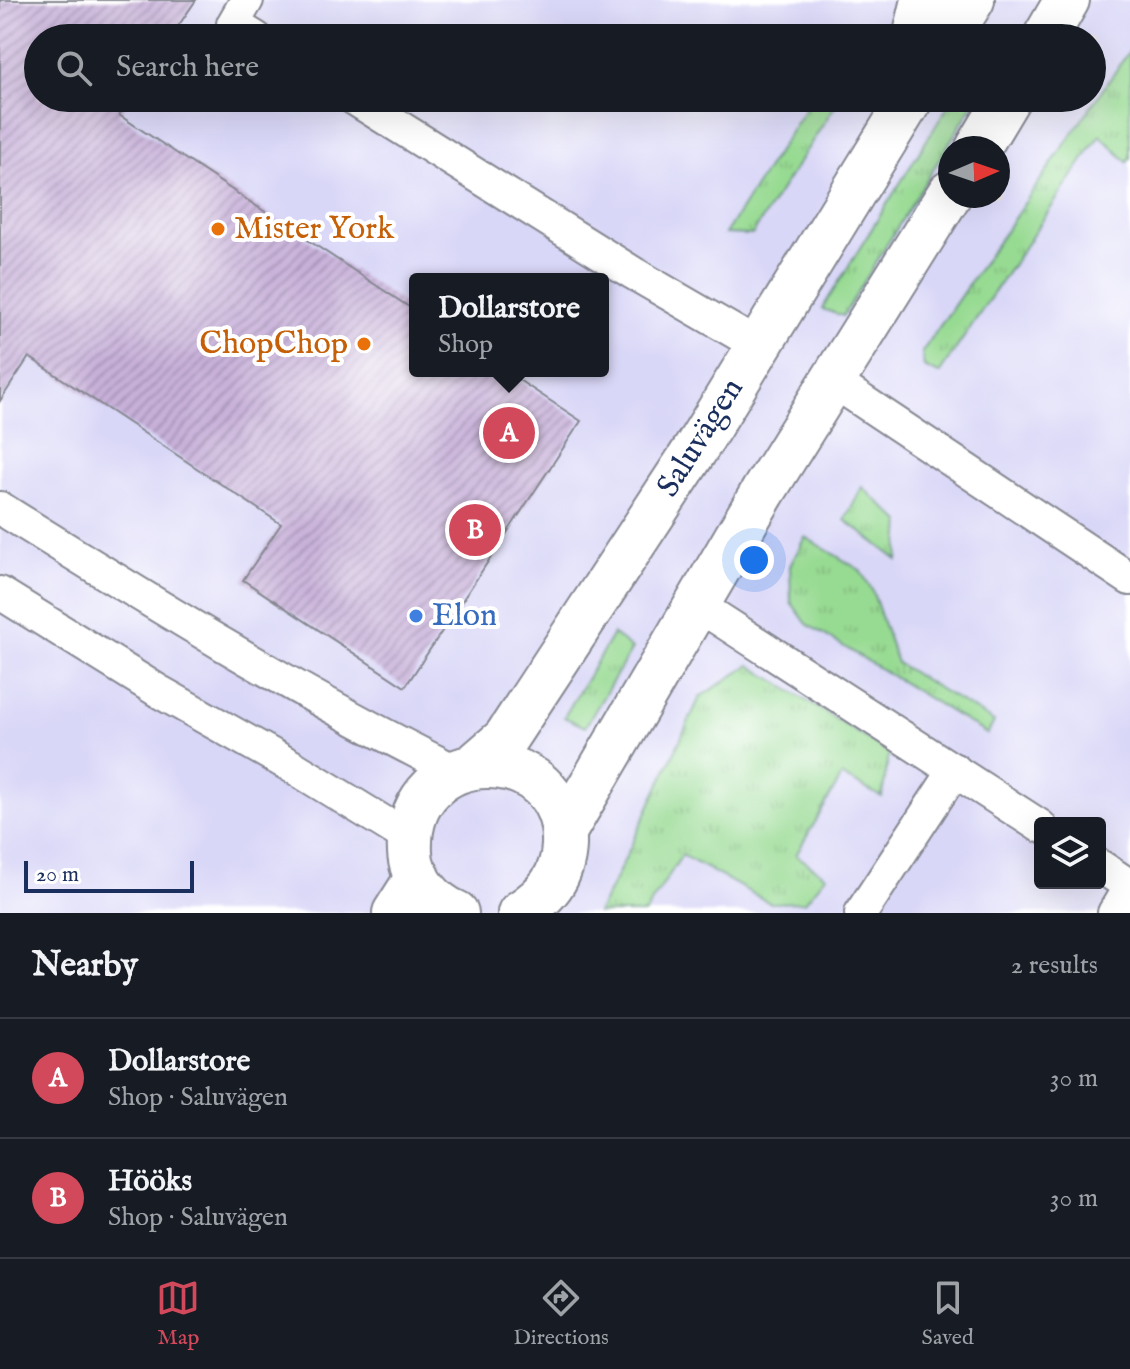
<!DOCTYPE html>
<meta charset="utf-8">
<style>
:root{--surface:#171b24;--page:#20242c;--text:#f1f3f6;--muted:#9ea1a6;--line:#363941;--accent:#d1495b}
body{margin:0;font-family:"IM FELL English",serif;background:var(--page);color:var(--text)}
.controls{position:absolute;right:24px;bottom:24px;display:grid;overflow:hidden;border-radius:8px;box-shadow:0 8px 32px #0002}
.controls button{width:72px;height:72px;display:grid;place-items:center;padding:0;border:0;border-bottom:2px solid var(--line);background:var(--surface);color:var(--text);font:40px sans-serif}
.compass{position:absolute;left:938px;top:136px;width:72px;height:72px;border-radius:50%;background:var(--surface);box-shadow:0 8px 32px #0002;rotate:88deg}
.scale{position:absolute;left:24px;bottom:20px;width:170px;box-sizing:border-box;padding-left:8px;border:4px solid #1b2f5e;border-top:0;font-size:22px;line-height:28px;white-space:nowrap;color:#1b2f5e;-webkit-text-stroke:6px #fff;paint-order:stroke}
.you{position:absolute;left:754px;top:560px;width:28px;height:28px;margin:-20px;border:6px solid #fff;border-radius:50%;background:#1a73e8;box-shadow:0 0 0 12px #1a73e833}
.badge{display:grid;place-items:center;width:52px;height:52px;border-radius:50%;background:var(--accent);color:#fff;font-size:26px;font-weight:700}
.pin{position:absolute;translate:-50% -50%;border:4px solid #fff;box-shadow:0 2px 8px #0006}
.popup{position:absolute;left:409px;top:273px;width:200px;height:104px;box-sizing:border-box;display:grid;place-content:center;border-radius:8px;background:var(--surface);filter:drop-shadow(0 2px 6px #0005);font-size:26px;white-space:nowrap;color:var(--muted)}
.popup b{font-size:30px;color:var(--text)}
.popup::after{content:'';position:absolute;left:50%;top:100%;margin-left:-16px;border:16px solid transparent;border-top-color:var(--surface)}
.list{margin:0;padding:0;list-style:none}
h2{display:flex;justify-content:space-between;align-items:center;height:104px;margin:0;padding:0 32px;font-size:34px}
h2 small{font-size:26px;font-weight:400;color:var(--muted)}
.list li{display:grid;grid-template-columns:52px 1fr auto;gap:24px;align-items:center;box-sizing:border-box;height:120px;padding:0 32px;border-top:2px solid var(--line)}
.list b{display:block;font-size:30px;white-space:nowrap}
.list p{margin:0;font-size:26px;white-space:nowrap;color:var(--muted)}
.list em{font-size:26px;font-style:normal;color:var(--muted)}
.icon{flex:none;width:44px;height:44px;fill:none;stroke:currentColor;stroke-width:2;stroke-linecap:round;stroke-linejoin:round}
.map{position:relative;flex:none;width:1130px;height:913px;overflow:hidden}
.search{position:absolute;background:var(--surface);box-shadow:0 8px 32px #0002;left:24px;right:24px;top:24px;height:88px;display:flex;align-items:center;gap:20px;box-sizing:border-box;padding:0 28px;border-radius:44px;color:var(--muted);font-size:30px}
.sheet{height:344px;background:var(--surface)}
nav{display:flex;justify-content:space-around;align-items:center;box-sizing:border-box;height:112px;border-top:2px solid var(--line);background:var(--surface);font-size:22px;color:var(--muted)}
nav a{display:grid;justify-items:center;gap:4px}
nav .on{color:var(--accent)}
.map>svg:first-child{display:block}
.built{fill:#d9d7f7;fill-rule:evenodd}
.grass{fill:url(#grass-tufts);stroke:#598478;stroke-width:2}
.building{fill:url(#building-hatch)}
.lines{fill:none;stroke-linecap:round;stroke-linejoin:round}
.lane-casing{stroke:#868892;stroke-width:36}
.street-casing{stroke:#868892;stroke-width:48}
.lane{stroke:#fff;stroke-width:32}
.street{stroke:#fff;stroke-width:44}
.food-dot{fill:#e8710a;stroke:#fff;stroke-width:3}
.shop-dot{fill:#3f7fe0;stroke:#fff;stroke-width:3}
.labels{text-anchor:middle;dominant-baseline:central;stroke-width:8;stroke-linejoin:round;paint-order:stroke}
.food-label{font-size:32px;fill:#c56008;stroke:#fff;text-anchor:start}
.street-label{font-size:32px;fill:#1b2f5e;stroke:#fff}
.shop-label{font-size:32px;fill:#366cbe;stroke:#fff;text-anchor:start}
</style>
<div class="map">
<svg width="1130" height="913" viewBox="0 0 1130 913">
<defs>
<pattern id="grass-tufts" width="24" height="20" patternUnits="userSpaceOnUse" patternTransform="scale(2)"><rect width="24" height="20" fill="#97da92"/><path d="M3 7l-1-3M5 7V3M7 7l1-3M15 17l-1-3M17 17v-4M19 17l1-3" fill="none" stroke="#82bb80"/></pattern>
<pattern id="building-hatch" width="6" height="6" patternUnits="userSpaceOnUse" patternTransform="scale(2)"><rect width="6" height="6" fill="#c8b0d9"/><path d="M-1 1l2-2M0 6l6-6M5 7l2-2" fill="none" stroke="#a290b3"/></pattern>
</defs>
<rect width="100%" height="100%" fill="#fff"/>
<filter id="ink" filterUnits="userSpaceOnUse"><feTurbulence type="fractalNoise" baseFrequency=".0125" numOctaves="2"/><feDisplacementMap in="SourceGraphic" scale="16" xChannelSelector="R" yChannelSelector="G"/><feConvolveMatrix kernelMatrix="1 2 1 2 8 2 1 2 1" color-interpolation-filters="sRGB"/></filter>
<filter id="wash" filterUnits="userSpaceOnUse"><feTurbulence type="fractalNoise" baseFrequency=".006" numOctaves="4" result="noise"/><feDisplacementMap in="SourceGraphic" scale="32" xChannelSelector="R" yChannelSelector="G"/><feGaussianBlur stdDeviation="1.8" result="paint"/><feColorMatrix in="noise" values="0 0 0 0 0 0 0 0 0 0 0 0 0 0 0 0 0 1.4 0 .05"/><feComposite in="paint" operator="in"/></filter>
<g filter="url(#wash)">
<rect width="100%" height="100%" fill="#f0e2c5"/>
<path class="built" d="M0,0H1130V913H0ZM38,38H1092V98H38ZM950,148H998V196H950ZM415,279H603V371H415ZM1040,823H1100V883H1040Z"/>
<g class="grass">
<path d="M1130,50V159L1127,162L1100,135L939,374L924,367L922,352Z"/>
<path d="M812,98H840L752,235L725,234Z"/>
<path d="M953,98H977L843,316L822,309Z"/>
<path d="M862,487L901,522L898,560L845,520Z"/>
<path d="M805,537L860,570L872,590L897,663L994,722L987,734L807,624L791,602L790,566Z"/>
<path d="M613,634L632,649L585,727L564,717Z"/>
<path d="M750,665L889,753L882,797L842,776L796,855L826,876L805,902L770,903L682,855L645,913H597L616,878L700,697Z"/>
</g>
<g id="blocks">
<path class="building" d="M0,0H196L170,38H38V98H130L119,115L415,311V371H505L581,421L405,687L243,580L281,524L29,357L0,401Z"/>
</g>
</g>
<g filter="url(#ink)">
<use href="#blocks" fill-opacity="0" stroke="#868892" stroke-width="2"/>
<g class="lines">
<g class="lane-casing">
<g id="lane">
<path d="M247,0L233,24L256,38"/>
<path d="M353,98L633,273L759,346"/>
<path d="M834,382L1130,579"/>
<path d="M0,508C149,601 297,693 455,771"/>
<path d="M0,593L160,692L295,768L409,838"/>
<path d="M696,604L1040,826"/>
<path d="M1100,866L1130,886"/>
<path d="M861,913L955,770"/>
<path d="M1114,913L1130,886"/>
</g>
</g>
<g class="street-casing">
<g id="street">
<path d="M915,38L924,0"/>
<path d="M948,38L972,0"/>
<path d="M1045,38L1067,0"/>
<path d="M978,148L1008,98"/>
<path d="M475,765L505,739L695,450L911,98"/>
<path d="M565,830L763,492L950,193"/>
<path d="M395,913L418,877"/>
<path d="M456,913C433,904 411,878 410,852C404,738 568,739 564,845C563,877 546,896 520,913"/>
</g>
</g>
<use href="#lane" class="lane"/>
<use href="#street" class="street"/>
</g>
</g>
<g class="food-dot">
<circle cx="218" cy="229" r="8"/>
<circle cx="364" cy="344" r="8"/>
</g>
<circle class="shop-dot" cx="416" cy="616" r="8"/>
<g class="labels">
<g class="food-label">
<text x="234" y="229">Mister York</text>
<text x="348" y="344" text-anchor="end">ChopChop</text>
</g>
<g class="street-label">
<text transform="translate(701 438) rotate(-58)">Saluvägen</text>
</g>
<g class="shop-label">
<text x="432" y="616">Elon</text>
</g>
</g>
</svg>
<div class="controls">
<button><svg class="icon" aria-label="layers" viewBox="0 0 24 24"><path d="M12 4l9 5-9 5-9-5zM3 14l9 5 9-5"/></svg></button>
</div>
<svg class="compass" viewBox="-18 -18 36 36"><path d="M0-13l5 13h-10z" fill="#e53935"/><path d="M0 13l5-13h-10z" fill="#9ea1a6"/></svg>
<div class="scale">20 m</div>
<div class="you"></div>
<div class="pin badge" style="left:509px;top:433px">A</div>
<div class="popup"><b>Dollarstore</b>Shop</div>
<div class="pin badge" style="left:475px;top:530px">B</div>
<div class="search"><svg class="icon" aria-label="search" viewBox="0 0 24 24"><circle cx="10" cy="10" r="6"/><path d="M15 15l6 6"/></svg>Search here</div>
</div>
<section class="sheet">
<h2>Nearby<small>2 results</small></h2>
<ul class="list">
<li><span class="badge">A</span><div><b>Dollarstore</b><p>Shop · Saluvägen</p></div><em>30 m</em></li>
<li><span class="badge">B</span><div><b>Hööks</b><p>Shop · Saluvägen</p></div><em>30 m</em></li>
</ul>
</section>
<nav>
<a class="on"><svg class="icon" aria-label="map" viewBox="0 0 24 24"><path d="M3 6l6-2 6 2 6-2v14l-6 2-6-2-6 2zM9 4v14M15 6v14"/></svg>Map</a>
<a><svg class="icon" aria-label="directions" viewBox="0 0 24 24"><path d="M12 3l9 9-9 9-9-9zM9 14v-3h6M13 9l2 2-2 2"/></svg>Directions</a>
<a><svg class="icon" aria-label="saved" viewBox="0 0 24 24"><path d="M7 4h10v16l-5-4-5 4z"/></svg>Saved</a>
</nav>
